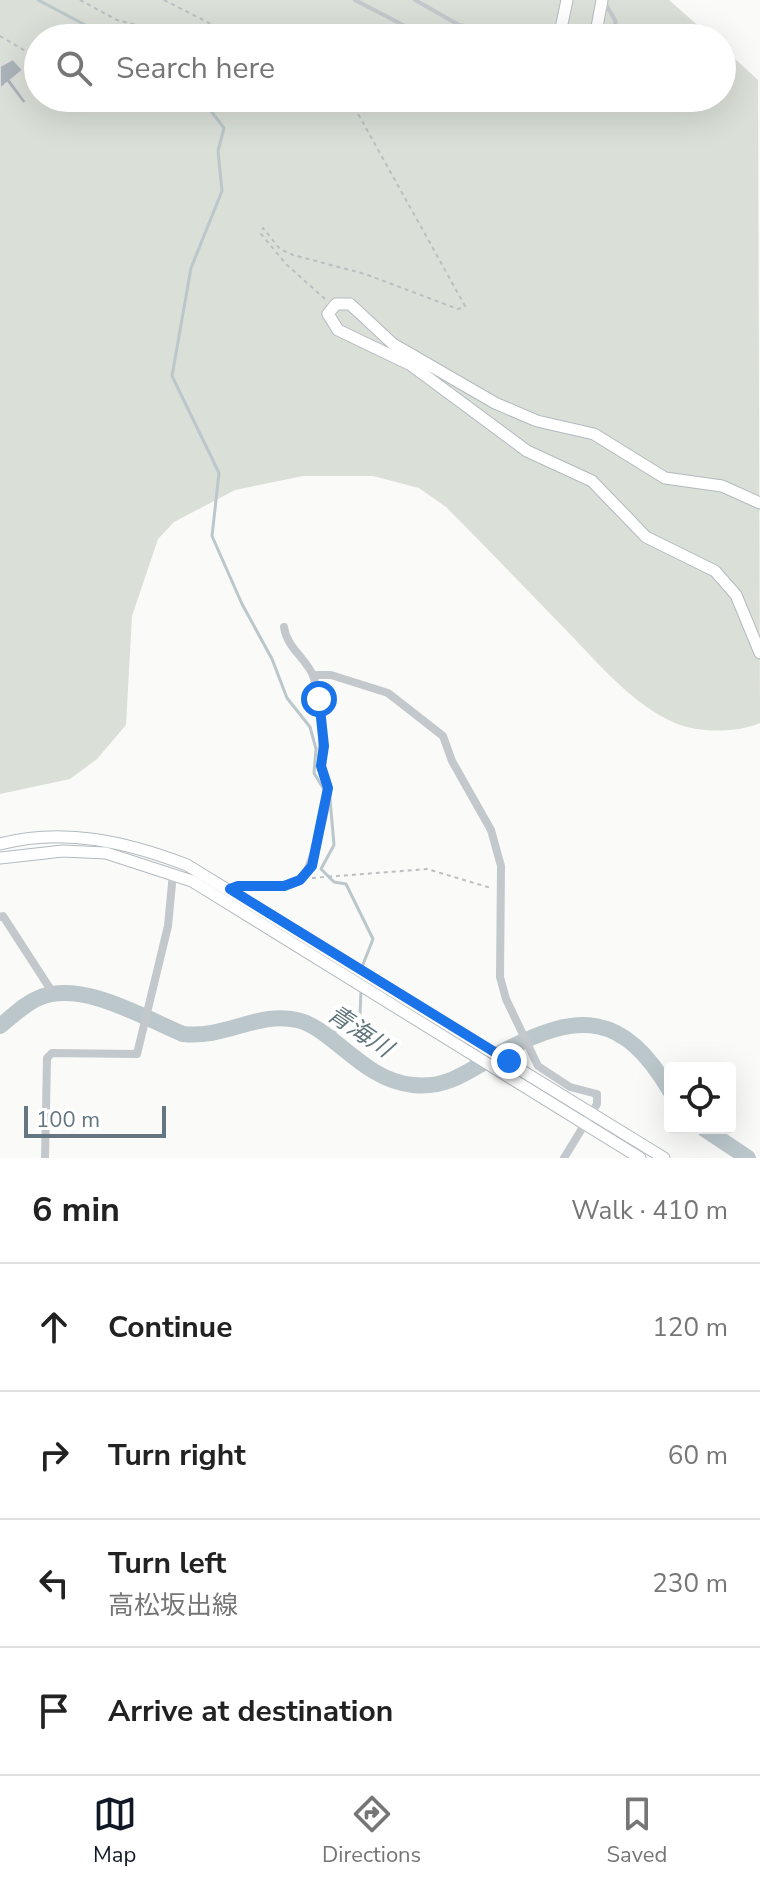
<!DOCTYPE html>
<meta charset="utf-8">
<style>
:root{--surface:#fff;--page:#f6f6f6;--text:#222;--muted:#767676;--line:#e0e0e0;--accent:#111827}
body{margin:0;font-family:"Nunito Sans","Noto Sans JP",sans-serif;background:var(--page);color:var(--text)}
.controls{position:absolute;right:24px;bottom:24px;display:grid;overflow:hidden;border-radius:8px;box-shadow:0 8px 32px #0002}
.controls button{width:72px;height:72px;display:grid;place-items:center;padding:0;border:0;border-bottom:2px solid var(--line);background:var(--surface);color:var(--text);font:40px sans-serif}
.scale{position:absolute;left:24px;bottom:20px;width:142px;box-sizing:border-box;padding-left:8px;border:4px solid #657683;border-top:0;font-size:22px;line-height:28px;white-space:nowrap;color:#657683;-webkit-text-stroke:6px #fff;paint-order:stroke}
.stop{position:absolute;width:24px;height:24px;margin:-18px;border:6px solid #1a73e8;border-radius:50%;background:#fff}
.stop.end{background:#1a73e8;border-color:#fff;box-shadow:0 2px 8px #0008}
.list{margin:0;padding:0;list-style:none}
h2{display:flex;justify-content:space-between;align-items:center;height:104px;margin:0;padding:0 32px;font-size:34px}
h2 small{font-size:26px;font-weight:400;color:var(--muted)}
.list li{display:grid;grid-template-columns:52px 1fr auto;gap:24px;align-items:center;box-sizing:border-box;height:128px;padding:0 32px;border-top:2px solid var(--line)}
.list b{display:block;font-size:30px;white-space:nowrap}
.list p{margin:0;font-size:26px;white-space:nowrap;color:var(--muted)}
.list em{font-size:26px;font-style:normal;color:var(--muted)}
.icon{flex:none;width:44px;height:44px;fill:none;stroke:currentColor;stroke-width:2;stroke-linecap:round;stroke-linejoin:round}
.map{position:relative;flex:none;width:760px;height:1158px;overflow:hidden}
.search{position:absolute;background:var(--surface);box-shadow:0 8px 32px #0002;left:24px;right:24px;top:24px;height:88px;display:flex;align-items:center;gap:20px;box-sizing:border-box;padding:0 28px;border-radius:44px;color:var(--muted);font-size:30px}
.sheet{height:616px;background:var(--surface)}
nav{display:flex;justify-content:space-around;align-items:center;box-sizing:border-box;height:112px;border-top:2px solid var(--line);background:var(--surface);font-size:22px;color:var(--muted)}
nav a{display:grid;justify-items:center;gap:4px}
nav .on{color:var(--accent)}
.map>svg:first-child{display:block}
.green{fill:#dadfd7}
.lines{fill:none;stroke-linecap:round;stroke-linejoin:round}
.stream{stroke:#bbc7cb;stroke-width:3}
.river{stroke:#bbc7cb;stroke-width:16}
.building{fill:#aab3b9;stroke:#dcdcda;stroke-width:2}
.secondary-casing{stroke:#b3babf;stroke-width:13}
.path{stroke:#bbbfc2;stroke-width:2;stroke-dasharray:4 4;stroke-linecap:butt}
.lane{stroke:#c3c8cc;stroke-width:4}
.street{stroke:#c3c8cc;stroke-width:8}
.secondary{stroke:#fff;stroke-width:11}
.route{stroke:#1a73e8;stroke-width:10}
.labels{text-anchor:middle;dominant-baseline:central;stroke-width:8;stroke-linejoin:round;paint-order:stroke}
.water-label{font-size:24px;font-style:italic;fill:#60757c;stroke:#fff}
</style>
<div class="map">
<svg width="760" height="1158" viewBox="0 0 760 1158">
<rect width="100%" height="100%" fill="#fafaf8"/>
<path class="green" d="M0,0H669L712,38H38V98H722V47L758,80L760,723C737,733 698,733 675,723C633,705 598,663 567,631C527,590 487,548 446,507L419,488L373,476H303L235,490L174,522L158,539L132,616L126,725L97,759L70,779L0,794Z"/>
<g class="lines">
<g class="stream">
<path d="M38,0L110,38"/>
<path d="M187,98L205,103L224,128L218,151L222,191L191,268L172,376L219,473L212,536L242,604L272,659L287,698L310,727L316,749L314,773L326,793"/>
<path d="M330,799L334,845L321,869L334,882L346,884L373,939L362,967"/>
<path d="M327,1037L360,1015L361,990"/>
</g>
<g class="river">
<path d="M0,1026C13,1016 25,1003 41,997C84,981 144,1018 183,1034C225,1039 258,1011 297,1020C333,1028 362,1080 413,1085C450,1089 472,1068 502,1052C580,1010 624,1013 670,1091"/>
<path d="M703,1128L748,1158"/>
</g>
</g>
<path class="building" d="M13,59L23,70L11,80L27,102L23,104L7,83L0,89V66Z"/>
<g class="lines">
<g class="secondary-casing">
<g id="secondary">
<path d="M559,38L567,0"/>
<path d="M595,38L602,0"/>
<path d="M760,503L722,486L665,478L594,434L537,421L495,403L393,344L350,304H336L328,314L338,330L411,365L527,451L592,481L646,537L715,571L736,595L760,653"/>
<path d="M0,844C64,827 127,842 187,865L664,1158"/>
<path d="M0,858L63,851L106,853L192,881L640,1158"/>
</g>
</g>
<g class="path">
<path d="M80,0L117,20L186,38"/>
<path d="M164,0L213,25L225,38"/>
<path d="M0,36L38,58"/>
<path d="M325,299L286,264L261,234L263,228L280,249L293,255L365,274L458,309L465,306L351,101L345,98"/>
<path d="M312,878L427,869L491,888"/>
</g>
<g class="lane">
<path d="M355,0L428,38"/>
<path d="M415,0L459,25L537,38"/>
<path d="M605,3L615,20L618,38"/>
<path d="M531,98C558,109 583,118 608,98"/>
</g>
<g class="street">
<path d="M313,675H331L388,693L443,736L452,761L491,830L501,866L500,977L506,999L538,1066L570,1087L597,1094V1104L564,1158"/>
<path d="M230,889C251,879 282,895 301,879C312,870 329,801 328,786C327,778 321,772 321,763C323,735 323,706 314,678C307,658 287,649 284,627"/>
<path d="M0,917L3,916L49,987"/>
<path d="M45,1158L47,1058L52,1053L137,1054L168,926L173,873"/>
</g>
<use href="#secondary" class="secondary"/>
</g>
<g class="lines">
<path class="route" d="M319,699L324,746L321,766L328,788L312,866L300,880L284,886H238L230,889L509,1061"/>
</g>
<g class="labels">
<g class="water-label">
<text transform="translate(360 1031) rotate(34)">青海川</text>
</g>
</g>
</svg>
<div class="controls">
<button><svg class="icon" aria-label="locate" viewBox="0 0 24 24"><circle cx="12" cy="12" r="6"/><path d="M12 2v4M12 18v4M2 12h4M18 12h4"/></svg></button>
</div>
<div class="scale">100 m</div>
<div class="stop" style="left:319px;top:699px"></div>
<div class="stop end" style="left:509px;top:1061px"></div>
<div class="search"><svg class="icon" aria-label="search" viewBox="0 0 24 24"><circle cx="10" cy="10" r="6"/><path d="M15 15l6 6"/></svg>Search here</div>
</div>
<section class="sheet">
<h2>6 min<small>Walk · 410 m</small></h2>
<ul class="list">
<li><svg class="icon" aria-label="ahead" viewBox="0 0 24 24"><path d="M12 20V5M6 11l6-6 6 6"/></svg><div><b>Continue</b></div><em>120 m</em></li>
<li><svg class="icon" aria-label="right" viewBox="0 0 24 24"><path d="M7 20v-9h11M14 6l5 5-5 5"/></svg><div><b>Turn right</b></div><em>60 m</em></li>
<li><svg class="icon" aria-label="left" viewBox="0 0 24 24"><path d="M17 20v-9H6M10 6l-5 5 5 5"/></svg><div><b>Turn left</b><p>高松坂出線</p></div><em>230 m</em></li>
<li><svg class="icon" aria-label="arrive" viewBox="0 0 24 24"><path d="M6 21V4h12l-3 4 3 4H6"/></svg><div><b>Arrive at destination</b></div></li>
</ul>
</section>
<nav>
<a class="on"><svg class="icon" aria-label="map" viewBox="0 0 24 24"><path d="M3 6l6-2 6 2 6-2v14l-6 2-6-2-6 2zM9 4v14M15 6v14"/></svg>Map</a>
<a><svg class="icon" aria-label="directions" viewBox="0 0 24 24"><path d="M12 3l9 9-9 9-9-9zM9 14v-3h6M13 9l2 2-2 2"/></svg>Directions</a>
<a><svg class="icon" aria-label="saved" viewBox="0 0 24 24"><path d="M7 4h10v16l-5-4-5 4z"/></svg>Saved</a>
</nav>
